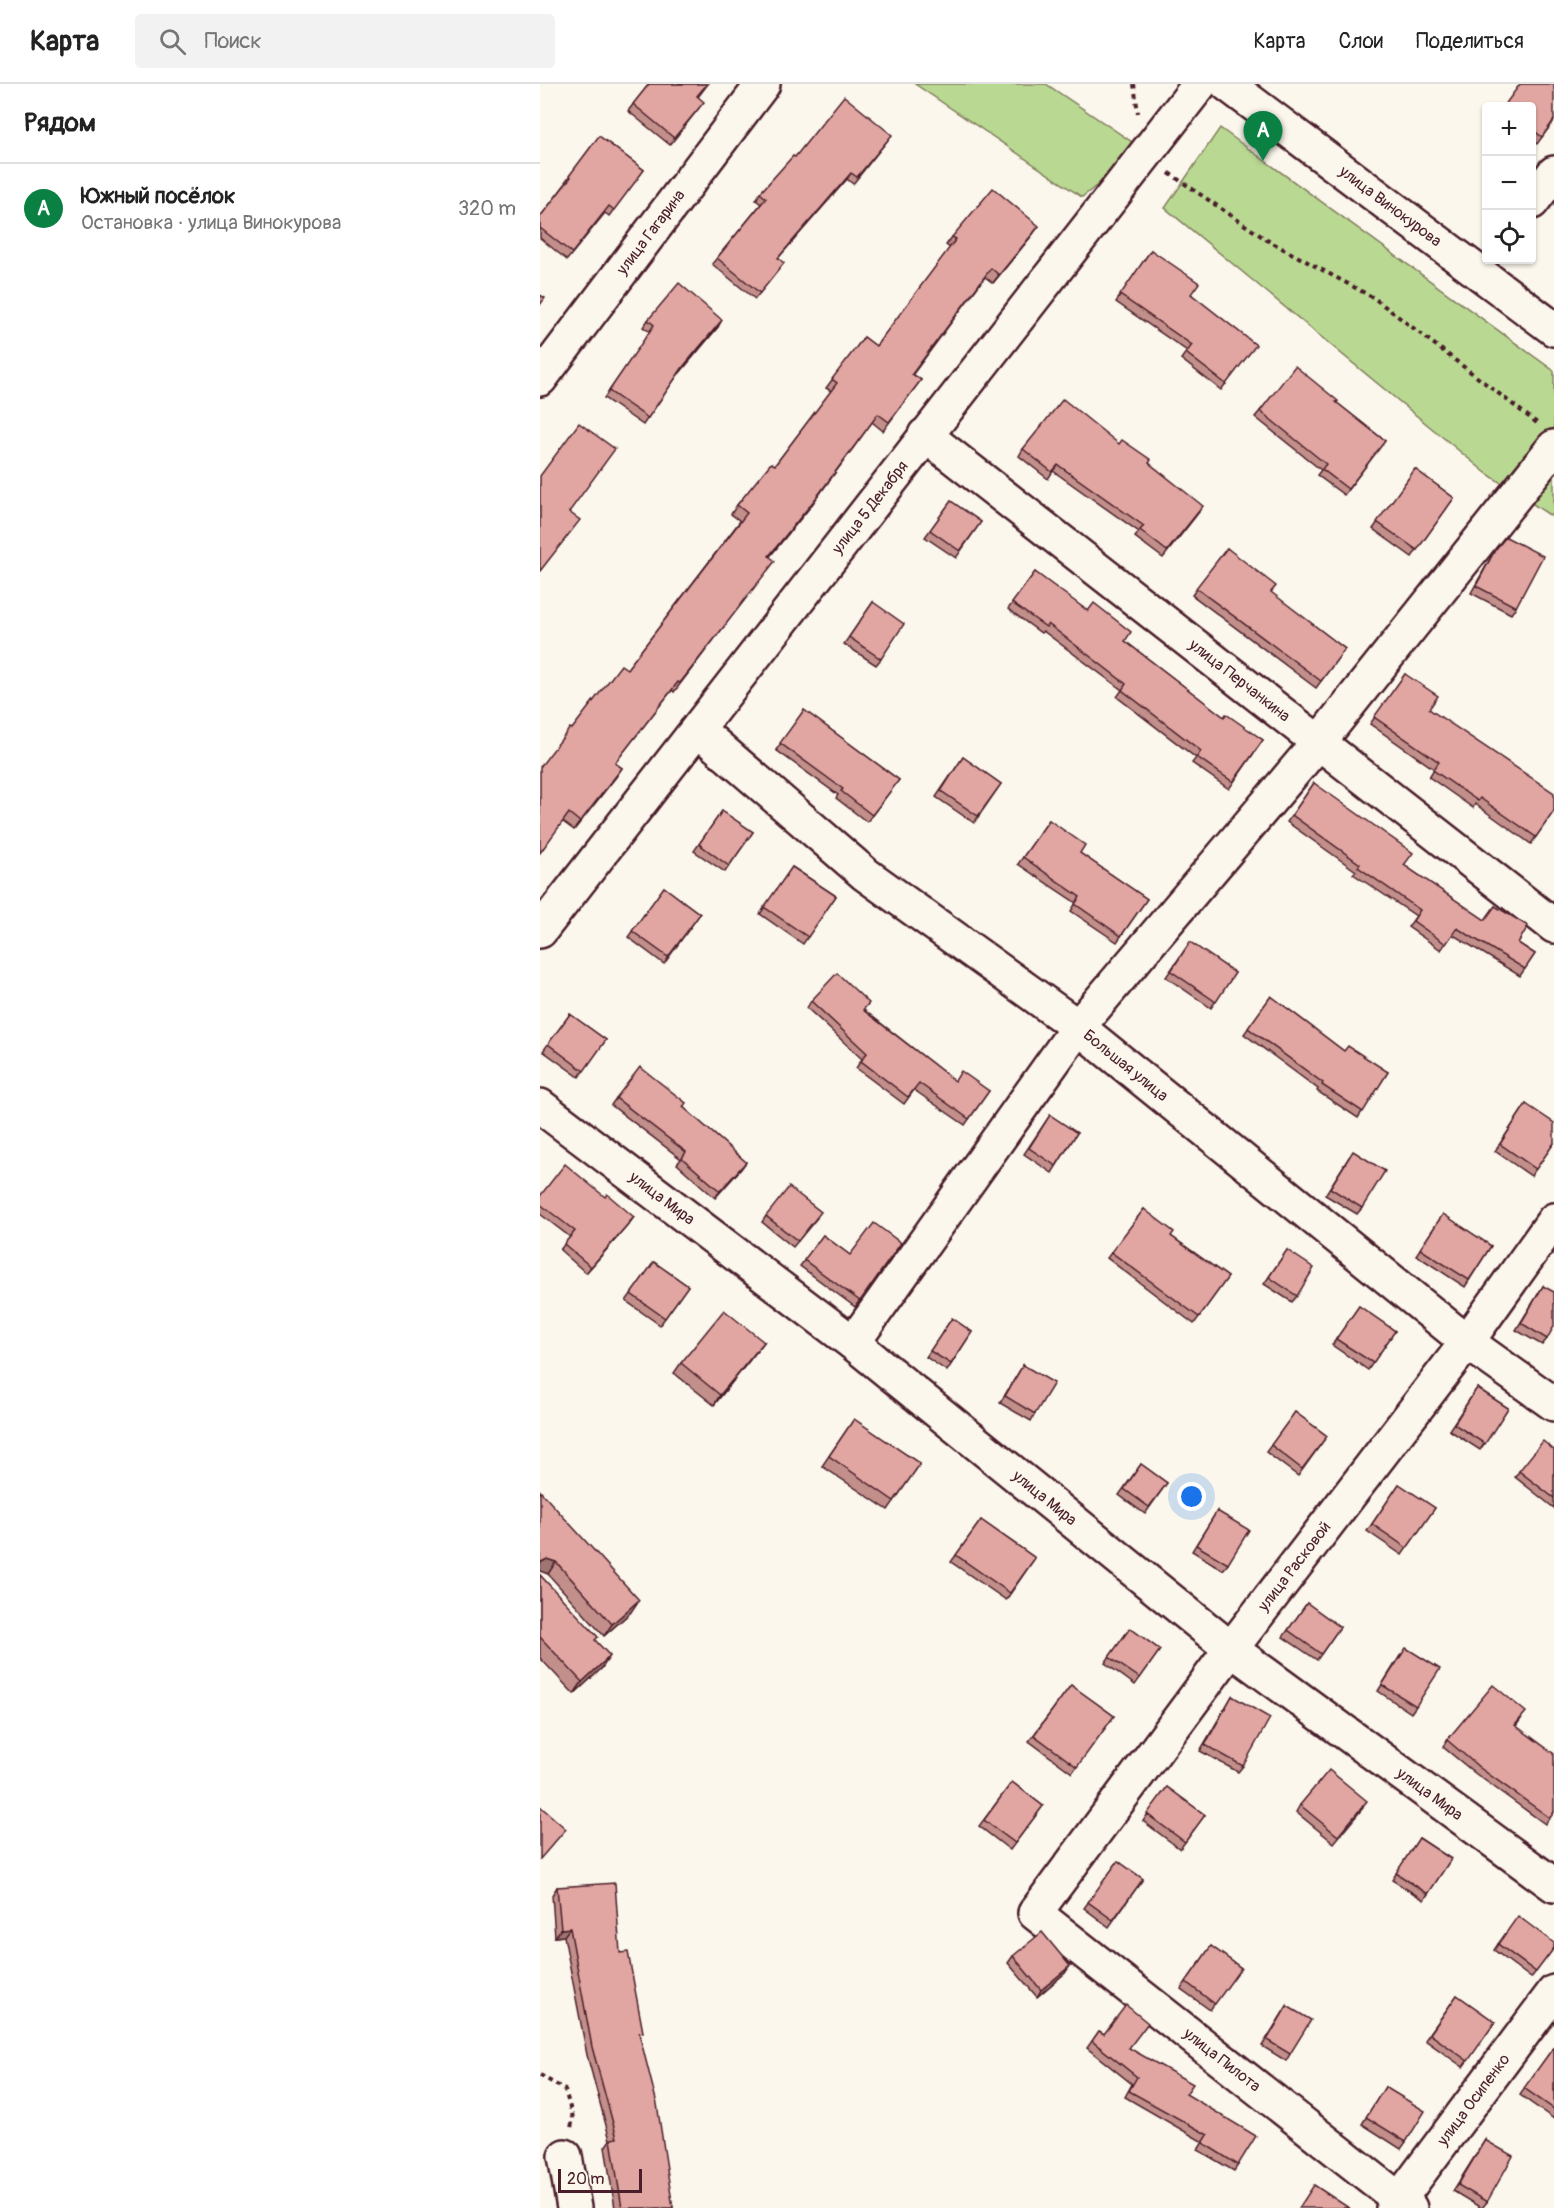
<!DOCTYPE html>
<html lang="ru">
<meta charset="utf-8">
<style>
:root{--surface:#fff;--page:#f2f2f2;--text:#222;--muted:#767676;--line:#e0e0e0;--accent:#0b8043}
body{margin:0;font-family:Pangolin,sans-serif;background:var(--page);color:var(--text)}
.controls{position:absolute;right:18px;top:18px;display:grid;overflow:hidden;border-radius:6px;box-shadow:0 2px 4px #0004}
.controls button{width:54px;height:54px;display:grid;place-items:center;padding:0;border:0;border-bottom:2px solid var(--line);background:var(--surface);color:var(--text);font:30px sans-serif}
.scale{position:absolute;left:18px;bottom:15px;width:84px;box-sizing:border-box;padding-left:6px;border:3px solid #4a1f2b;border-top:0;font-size:16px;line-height:21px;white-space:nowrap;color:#4a1f2b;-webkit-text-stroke:4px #fbf7ec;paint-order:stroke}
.you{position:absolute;left:652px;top:1413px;width:21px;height:21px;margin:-15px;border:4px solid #fff;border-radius:50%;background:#1a73e8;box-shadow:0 0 0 9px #1a73e833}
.badge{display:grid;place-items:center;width:39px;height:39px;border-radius:50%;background:var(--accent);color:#fff;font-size:20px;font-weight:700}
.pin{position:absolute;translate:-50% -50px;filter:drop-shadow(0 2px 3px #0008)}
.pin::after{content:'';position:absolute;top:32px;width:21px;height:18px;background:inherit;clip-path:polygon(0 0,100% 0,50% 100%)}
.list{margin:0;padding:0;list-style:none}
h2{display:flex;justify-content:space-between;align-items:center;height:78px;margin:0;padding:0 24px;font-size:26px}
h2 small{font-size:20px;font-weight:400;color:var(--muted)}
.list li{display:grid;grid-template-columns:39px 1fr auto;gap:18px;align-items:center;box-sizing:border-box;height:90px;padding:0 24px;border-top:2px solid var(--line)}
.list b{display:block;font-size:22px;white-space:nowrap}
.list p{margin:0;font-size:20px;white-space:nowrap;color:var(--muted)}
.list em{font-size:20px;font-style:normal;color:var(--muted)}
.icon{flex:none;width:33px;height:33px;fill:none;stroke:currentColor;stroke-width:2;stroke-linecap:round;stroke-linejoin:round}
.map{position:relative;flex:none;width:1014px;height:2124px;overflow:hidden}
header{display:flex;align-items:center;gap:36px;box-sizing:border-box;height:84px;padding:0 30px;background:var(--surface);border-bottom:2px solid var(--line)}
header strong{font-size:28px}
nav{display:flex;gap:33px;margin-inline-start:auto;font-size:21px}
.search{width:420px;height:54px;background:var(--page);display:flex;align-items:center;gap:15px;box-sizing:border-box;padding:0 21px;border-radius:6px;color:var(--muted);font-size:22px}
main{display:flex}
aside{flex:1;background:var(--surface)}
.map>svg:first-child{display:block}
.green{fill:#b9d992;stroke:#827c5e;stroke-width:1.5}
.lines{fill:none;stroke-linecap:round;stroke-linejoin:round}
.street-casing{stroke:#4a1f2b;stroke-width:38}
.secondary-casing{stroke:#4a1f2b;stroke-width:38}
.path{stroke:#4a1f2b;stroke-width:4;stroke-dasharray:4.5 4.5;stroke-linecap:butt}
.street{stroke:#fbf7ec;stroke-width:33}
.secondary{stroke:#fbf7ec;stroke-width:33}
.wall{fill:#c28f8a;stroke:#4a1f2b;stroke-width:1.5}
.shaded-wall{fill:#9e7471;stroke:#4a1f2b;stroke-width:1.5}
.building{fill:#e1a6a1;stroke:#4a1f2b;stroke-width:1.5}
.labels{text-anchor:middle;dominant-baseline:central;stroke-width:6;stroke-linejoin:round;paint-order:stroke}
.street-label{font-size:16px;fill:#4a1f2b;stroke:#fbf7ec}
</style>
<header>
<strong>Карта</strong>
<div class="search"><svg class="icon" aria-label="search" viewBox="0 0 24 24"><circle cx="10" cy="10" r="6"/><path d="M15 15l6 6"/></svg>Поиск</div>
<nav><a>Карта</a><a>Слои</a><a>Поделиться</a></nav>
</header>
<main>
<aside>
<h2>Рядом<small></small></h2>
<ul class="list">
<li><span class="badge">A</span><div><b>Южный посёлок</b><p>Остановка · улица Винокурова</p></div><em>320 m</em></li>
</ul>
</aside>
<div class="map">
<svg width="1014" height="2124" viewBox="0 0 1014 2124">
<rect width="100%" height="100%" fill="#fbf7ec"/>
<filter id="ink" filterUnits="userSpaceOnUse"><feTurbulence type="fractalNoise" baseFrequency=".0167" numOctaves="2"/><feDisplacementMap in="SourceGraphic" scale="12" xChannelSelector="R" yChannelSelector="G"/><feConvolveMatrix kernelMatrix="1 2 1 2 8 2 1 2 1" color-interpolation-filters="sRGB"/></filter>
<g filter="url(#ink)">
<g class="green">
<path d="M375,0H506L592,58L565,95L542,113Z"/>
<path d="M680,44L1014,287V434L946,389L625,124Z"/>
</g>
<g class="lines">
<g class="street-casing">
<g id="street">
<path d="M992,118L1014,89"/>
<path id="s1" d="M0,295L223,0"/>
<path id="s2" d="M385,351L1014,842"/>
<path id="s3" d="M158,646L325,790L538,943L927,1258L1014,1320"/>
<path id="s4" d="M0,847L660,0"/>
<path id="s5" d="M0,1022L313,1259L691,1565L1014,1801"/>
<path d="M313,1259L538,943L779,658L1014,363"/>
<path d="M25,2072L34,2124"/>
<path id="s6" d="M853,2124L1014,1908"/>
<path id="s7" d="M870,2124L495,1829L691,1565L927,1258L1014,1136"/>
</g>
</g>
<g class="secondary-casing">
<g id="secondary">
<path id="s8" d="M687,0L1014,245"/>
</g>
</g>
<g class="path">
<path d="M594,0L598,29"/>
<path d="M629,89L727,156L834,214L997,339"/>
<path d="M0,1991L25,2006L33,2034L31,2044"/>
</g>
<use href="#street" class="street"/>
<use href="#secondary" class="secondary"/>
</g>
<g class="wall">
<path d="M109,0H168L158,13L159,24L130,61L88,27Z"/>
<path d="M992,22L1014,37L997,60L992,56Z"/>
<path d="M59,52L104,86L69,132L65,129L27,176L0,154V133L26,99L25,98Z"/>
<path d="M347,57L313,100L307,95L238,174L239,185L215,215L172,180L221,120L216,116L220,109L255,73Z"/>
<path d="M493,150L453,199L445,193L373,290L381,296L343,347L332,338L270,423L229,473L228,485L134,608L132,606L75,679L82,684L34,746L23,738L32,645L87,585L200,437L191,430L197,421L235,381L291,307L286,304L324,253L336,262L410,164L406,161L412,153Z"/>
<path d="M611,166L651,210L711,267L681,306L641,275L647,267L576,218Z"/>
<path d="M108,236L178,243L139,289L103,341L64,314L110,248L103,243Z"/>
<path d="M796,318L845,357L804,411L777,391L781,386L715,333L720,327Z"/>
<path d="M579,360L609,379L659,428L623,474L595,453L599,448L513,387L508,395L479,372L483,365Z"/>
<path d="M875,385L914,414L872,473L833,445Z"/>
<path d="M411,417L441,438L416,474L385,453Z"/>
<path d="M687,464L731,509L805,565L776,604L652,511Z"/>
<path d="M955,466L976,523L971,530L931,509L951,473Z"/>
<path d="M495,488L684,633L723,656L689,705L652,679L656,674L577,613L582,606L503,547L501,549L468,525Z"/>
<path d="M333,518L341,575L336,581L304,560Z"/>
<path d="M865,590L889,625L1014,727L991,760L935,720L933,724L889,693L894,685L830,640Z"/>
<path d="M264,626L359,696L327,738L296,714L298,711L236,666Z"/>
<path d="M423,673L461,700L434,739L396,713Z"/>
<path d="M774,699L864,781L945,836L955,822L978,859L995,870L980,892L912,850L901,866L868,843L876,832L813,790L816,787L747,738Z"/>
<path d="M182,727L213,748L185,788L154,767Z"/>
<path d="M509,736L540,769L607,815L577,858L531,827L536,819L478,780Z"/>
<path d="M252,783L296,812L263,860L220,830Z"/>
<path d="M124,803L160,830L124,880L88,853Z"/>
<path d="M650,858L695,889L671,924L626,893Z"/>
<path d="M731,912L804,967L848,988L818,1034L777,1007L778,1005L704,950Z"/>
<path d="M271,917L324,926L415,997L449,1007L425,1041L374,1006L364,1020L316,984L322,975L267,924Z"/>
<path d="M30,930L66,956L39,993L3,967Z"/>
<path d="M76,1014L143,1023L206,1078L175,1114L137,1080L141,1075L71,1021Z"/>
<path d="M986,1020L1014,1059L991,1092L955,1067Z"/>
<path d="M510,1031L537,1049L512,1089L484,1070Z"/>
<path d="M809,1073L822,1124L817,1130L785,1111Z"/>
<path d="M0,1112L89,1140L46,1189L20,1166L30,1153L0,1130Z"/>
<path d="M604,1125L631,1152L688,1193L654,1240L567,1174Z"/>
<path d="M903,1130L951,1162L925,1203L876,1171Z"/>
<path d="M226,1132L277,1134L253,1163L222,1138Z"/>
<path d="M283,1151L310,1171L361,1159L315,1223L260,1182Z"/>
<path d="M747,1166L757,1212L752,1218L724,1200Z"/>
<path d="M114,1178L148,1202L120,1241L86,1217Z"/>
<path d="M1003,1202L1007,1255L1002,1261L976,1246Z"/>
<path d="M819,1222L855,1247L828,1286L792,1261Z"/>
<path d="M412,1234L432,1248L407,1287L386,1273Z"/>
<path d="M224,1258L174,1321L134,1289L141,1279Z"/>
<path d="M483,1281L495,1330L491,1337L460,1319Z"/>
<path d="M937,1304L968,1324L940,1366L909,1346Z"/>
<path d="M755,1328L787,1352L758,1392L726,1368Z"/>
<path d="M314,1335L380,1380L348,1426L282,1382Z"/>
<path d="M1014,1366V1424L975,1393L979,1387Z"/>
<path d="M601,1380L627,1399L605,1430L579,1411Z"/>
<path d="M859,1400L895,1424L862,1471L827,1447Z"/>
<path d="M0,1407L91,1528L64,1552L8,1490Z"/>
<path d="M677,1427L688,1480L683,1486L652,1467Z"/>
<path d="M441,1436L495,1474L466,1516L411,1478Z"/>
<path d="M0,1491L56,1557L62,1584L34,1610L0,1574Z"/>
<path d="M767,1519L800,1543L777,1576L743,1553Z"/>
<path d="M590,1544L620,1566L595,1601L565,1579Z"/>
<path d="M861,1570L876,1622L871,1629L838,1607Z"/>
<path d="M531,1601L574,1632L532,1689L489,1657Z"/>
<path d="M692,1612L703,1682L698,1688L660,1667Z"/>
<path d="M981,1635L976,1642L1014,1728L1005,1740L936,1690L903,1663L907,1656Z"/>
<path d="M472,1698L503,1722L470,1766L439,1742Z"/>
<path d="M627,1703L665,1731L640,1765L603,1737Z"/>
<path d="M760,1721L823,1724L794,1759L756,1728Z"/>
<path d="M879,1754L911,1775L884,1816L852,1796Z"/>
<path d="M578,1777L603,1795L569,1843L544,1824Z"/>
<path d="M17,1803L80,1869L100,1952L133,2124H75L65,2063L70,2056L47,1971L24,1852L15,1853L12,1811Z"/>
<path d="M958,1860L1014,1864L991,1894L954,1866Z"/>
<path d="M671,1862L701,1884L670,1926L641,1905Z"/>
<path d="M473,1872L525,1889L497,1913L468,1879Z"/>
<path d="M917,1911L955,1938L923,1983L885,1956Z"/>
<path d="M747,1922L750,1970L746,1977L722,1962Z"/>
<path d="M559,1947L589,1964L646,2010L698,2081L694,2087L658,2066L663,2058L585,2013L592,2000L547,1964Z"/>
<path d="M1013,1964L1014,1965V2035L980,2011Z"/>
<path d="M845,2003L866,2058L861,2065L822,2040Z"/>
<path d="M945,2056L947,2118L942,2124H941L913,2107Z"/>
</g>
<g class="shaded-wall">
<path d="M311,89L307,95L233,180L238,174Z"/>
<path d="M499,142L493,150L453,199L459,191Z"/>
<path d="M182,236L178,243L139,290L143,283Z"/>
<path d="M332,338L270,423L223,481Z"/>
<path d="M82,684L76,693L34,746L40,738Z"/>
<path d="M206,1078L201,1085L175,1114L180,1107Z"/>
<path d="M94,1133L89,1140L46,1189L51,1183Z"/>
<path d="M224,1258L217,1267L174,1321L180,1311Z"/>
<path d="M7,1475L16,1478L8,1490L0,1487V1479Z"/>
<path d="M99,1516L91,1528L64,1552L72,1540Z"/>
<path d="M70,1572L62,1584L34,1610L42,1598Z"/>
<path d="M30,1844L24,1852L15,1853L21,1845Z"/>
<path d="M530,1882L525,1889L497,1913L501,1906Z"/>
</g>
<g class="building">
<path d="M109,0H167L157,12L164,18L134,54L93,20Z"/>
<path d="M980,0H1014V36L1002,53L992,45V22H964Z"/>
<path d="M304,12L352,51L317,93L311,89L238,174L244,179L220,209L177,174L226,114L220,109L253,72L255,73Z"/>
<path d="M59,52L104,86L74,126L69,122L32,169L0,144V133L31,93L29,92Z"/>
<path d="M453,104L499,142L459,191L451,184L372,290L381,296L349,338L338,330L276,414L229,472L235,477L140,599L138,598L75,679L82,684L40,738L29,729L0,769V683L30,644L32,645L81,581L87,585L207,429L197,421L231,379L235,381L297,299L292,295L324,253L336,262L416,155L412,153Z"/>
<path d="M611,166L659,199L651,210L716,261L686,300L646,269L652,261L580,211Z"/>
<path d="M139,199L182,236L143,283L108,334L69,307L114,241L108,236Z"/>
<path d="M0,211L5,214L0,221Z"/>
<path d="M755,282L798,317L796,318L845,357L808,405L782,385L786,380L720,327Z"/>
<path d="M523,315L579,360L582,356L611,376L609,379L663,422L627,467L600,446L604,442L518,381L512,388L483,365Z"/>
<path d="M39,339L75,365L29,428L40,436L0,487V392Z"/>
<path d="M875,385L914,414L877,466L837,438Z"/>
<path d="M411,417L441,438L420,467L390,446Z"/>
<path d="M966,453L1003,472L976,523L936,502L955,466Z"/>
<path d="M687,464L736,502L731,508L805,565L781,597L656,504Z"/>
<path d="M495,488L548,527L554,519L591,548L585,557L684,633L686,630L723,656L693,698L657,673L661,667L582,606L586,600L508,540L506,543L472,519Z"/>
<path d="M333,518L364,540L341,575L309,553Z"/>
<path d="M865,590L898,612L889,625L1014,709V727L996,753L940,714L938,717L893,686L899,678L834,633Z"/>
<path d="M264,626L359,696L332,731L301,707L303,705L240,659Z"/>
<path d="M423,673L461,700L438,732L401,707Z"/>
<path d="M774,699L873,769L864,781L945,836L955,822L988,842L978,859L995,870L985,885L917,844L906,860L873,837L880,826L818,783L820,780L752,731Z"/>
<path d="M182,727L213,748L189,782L159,760Z"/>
<path d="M509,736L545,761L540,769L607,815L581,852L535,820L540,813L483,773Z"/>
<path d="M252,783L296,812L268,853L224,823Z"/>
<path d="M124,803L160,830L128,873L92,847Z"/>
<path d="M650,858L695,889L676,918L631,887Z"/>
<path d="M297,889L329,919L323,926L415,997L421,987L449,1007L429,1035L379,999L368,1013L321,977L327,969L271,917Z"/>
<path d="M731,912L804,967L808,962L848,988L823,1028L782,1001L783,999L708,944Z"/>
<path d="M30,930L66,956L44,987L8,960Z"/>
<path d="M100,983L146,1019L143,1023L206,1078L180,1107L142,1074L146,1068L76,1014Z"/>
<path d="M986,1020L1014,1039V1059L996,1085L960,1060Z"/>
<path d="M510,1031L537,1049L516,1082L489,1064Z"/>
<path d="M813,1067L845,1087L822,1124L790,1104Z"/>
<path d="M25,1080L65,1113L67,1110L94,1133L51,1183L24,1160L35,1147L0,1120V1112Z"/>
<path d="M249,1103L281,1128L258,1157L226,1132Z"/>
<path d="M604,1125L634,1148L631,1152L688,1193L659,1233L571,1168Z"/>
<path d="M903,1130L951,1162L929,1196L880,1165Z"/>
<path d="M334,1139L361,1159L320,1217L264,1176L283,1151L310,1171Z"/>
<path d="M747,1166L774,1184L757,1212L729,1193Z"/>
<path d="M114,1178L148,1202L125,1234L91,1210Z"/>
<path d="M1003,1202L1014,1208V1242L1007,1255L981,1239Z"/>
<path d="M819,1222L855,1247L833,1279L796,1255Z"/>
<path d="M184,1226L224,1258L180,1311L141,1279Z"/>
<path d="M412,1234L432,1248L411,1280L390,1267Z"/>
<path d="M483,1281L514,1299L495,1330L465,1312Z"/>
<path d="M937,1304L968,1324L945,1360L914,1340Z"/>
<path d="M755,1328L787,1352L762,1385L731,1361Z"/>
<path d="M314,1335L380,1380L354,1417L289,1372Z"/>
<path d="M1003,1357L1014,1366V1414L979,1387Z"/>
<path d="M601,1380L627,1399L609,1423L584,1405Z"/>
<path d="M859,1400L895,1424L867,1464L832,1440Z"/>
<path d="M0,1407L99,1516L72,1540L16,1478L7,1475L1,1478L0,1481Z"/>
<path d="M677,1427L709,1446L688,1480L656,1461Z"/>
<path d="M441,1436L495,1474L470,1509L416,1471Z"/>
<path d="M0,1491L58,1553L55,1556L70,1572L42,1598L0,1553Z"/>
<path d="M767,1519L800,1543L781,1570L748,1546Z"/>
<path d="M590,1544L620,1566L600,1594L569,1573Z"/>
<path d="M866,1564L900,1585L876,1622L842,1601Z"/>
<path d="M531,1601L574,1632L537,1683L494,1651Z"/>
<path d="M953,1601L986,1628L975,1641L1014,1670V1728L1010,1734L940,1684L907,1656Z"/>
<path d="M692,1612L730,1634L703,1682L665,1661Z"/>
<path d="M789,1686L827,1717L798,1752L760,1721Z"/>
<path d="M472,1698L503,1722L475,1759L444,1736Z"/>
<path d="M627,1703L665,1731L645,1758L607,1730Z"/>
<path d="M0,1722L26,1745L0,1775Z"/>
<path d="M879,1754L911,1775L888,1810L856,1789Z"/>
<path d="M578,1777L603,1795L573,1836L548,1818Z"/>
<path d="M75,1799L80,1869L88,1868L103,1948L99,1949L117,2020L133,2124H82L71,2055L77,2054L52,1963L30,1844L21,1845L17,1803Z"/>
<path d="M978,1832L1014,1859V1864L996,1888L958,1860Z"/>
<path d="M502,1848L530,1882L501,1906L473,1872Z"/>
<path d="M671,1862L701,1884L675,1920L646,1898Z"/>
<path d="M917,1911L955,1938L928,1977L890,1950Z"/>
<path d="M586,1921L608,1939L589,1964L653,2000L646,2010L716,2052L698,2081L663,2059L668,2051L589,2007L597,1993L552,1957L559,1947L564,1950Z"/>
<path d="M747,1922L771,1936L750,1970L727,1956Z"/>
<path d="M1013,1964L1014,1965V2025L984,2004Z"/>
<path d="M845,2003L885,2027L866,2058L826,2033Z"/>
<path d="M945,2056L973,2072L947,2118L918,2101Z"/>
<path d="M774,2101L809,2124H759Z"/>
</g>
</g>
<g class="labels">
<g class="street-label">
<text stroke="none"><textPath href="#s8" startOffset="204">улица Винокурова</textPath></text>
<text stroke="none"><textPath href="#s1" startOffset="184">улица Гагарина</textPath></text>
<text stroke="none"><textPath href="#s4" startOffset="537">улица 5 Декабря</textPath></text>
<text stroke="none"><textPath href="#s2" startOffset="399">улица Перчанкина</textPath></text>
<text stroke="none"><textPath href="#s3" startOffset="544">Большая улица</textPath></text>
<text stroke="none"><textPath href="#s5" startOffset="153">улица Мира</textPath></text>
<text stroke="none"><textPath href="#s5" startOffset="639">улица Мира</textPath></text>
<text stroke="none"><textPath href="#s7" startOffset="910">улица Расковой</textPath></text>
<text stroke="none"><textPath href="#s5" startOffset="1125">улица Мира</textPath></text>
<text transform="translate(682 1976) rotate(38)">улица Пилота</text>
<text stroke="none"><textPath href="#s6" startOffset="135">улица Осипенко</textPath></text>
</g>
</g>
</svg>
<div class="controls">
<button>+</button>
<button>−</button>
<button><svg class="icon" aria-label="locate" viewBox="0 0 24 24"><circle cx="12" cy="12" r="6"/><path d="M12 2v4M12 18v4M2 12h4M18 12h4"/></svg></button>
</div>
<div class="scale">20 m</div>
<div class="you"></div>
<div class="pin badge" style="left:723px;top:77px">A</div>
</div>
</main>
